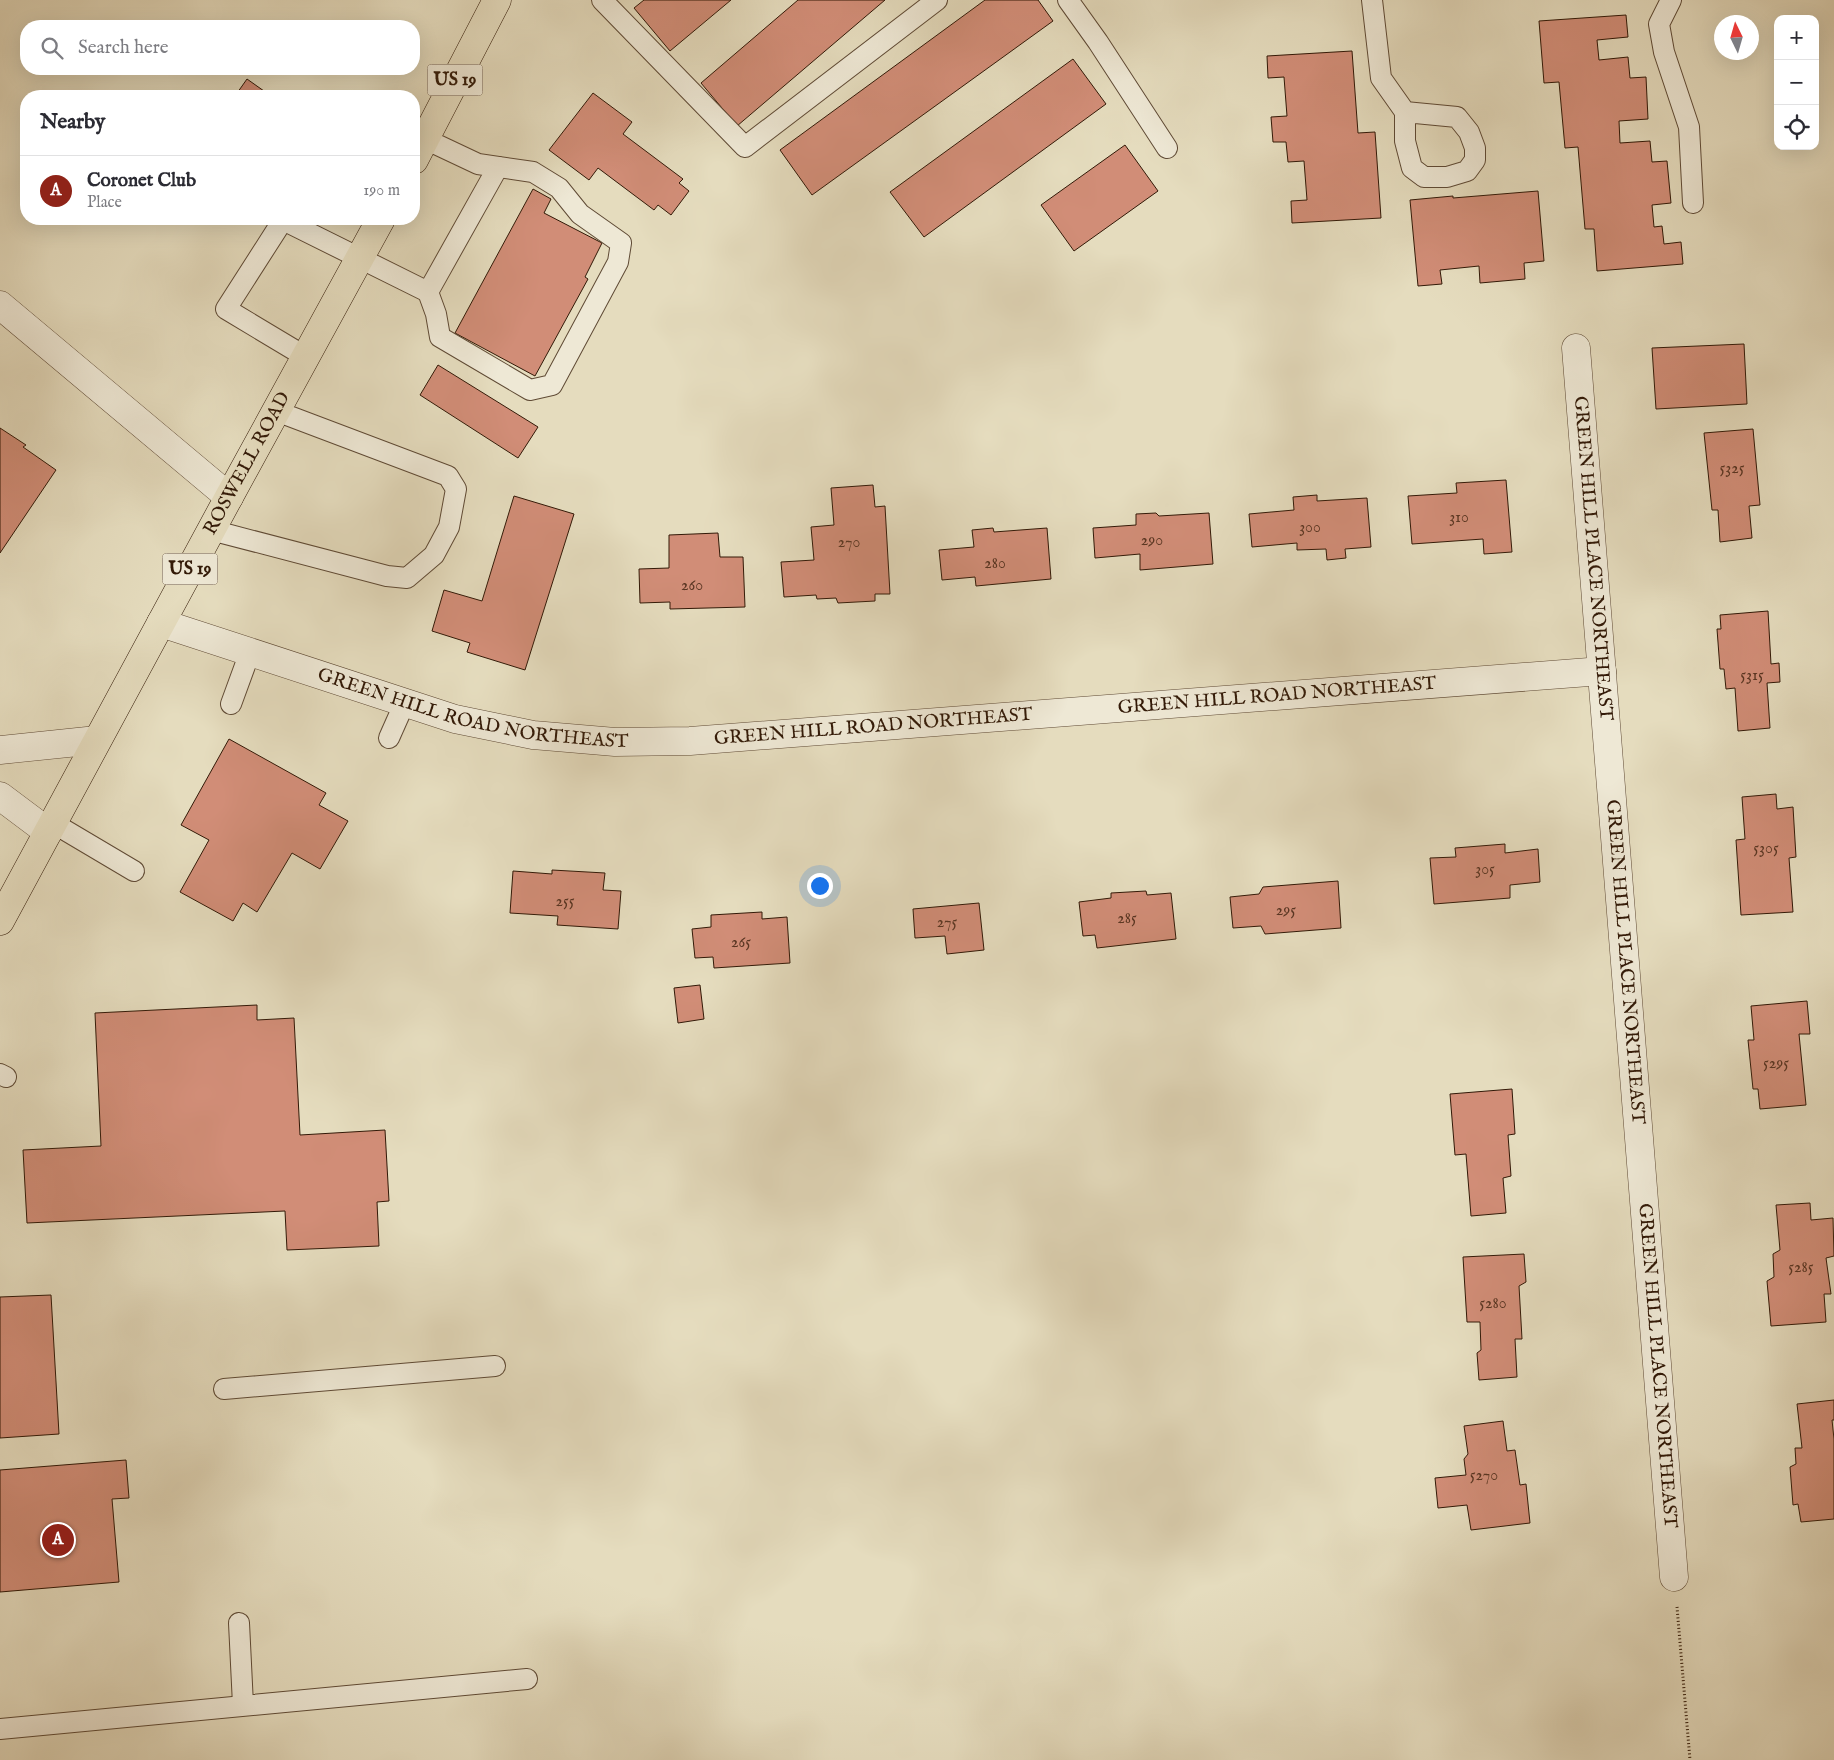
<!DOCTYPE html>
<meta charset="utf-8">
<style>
:root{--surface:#fff;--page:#f2f2f3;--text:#2b2b33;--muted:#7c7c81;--line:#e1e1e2;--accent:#8f2418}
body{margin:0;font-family:"IM FELL English",serif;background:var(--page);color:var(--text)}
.controls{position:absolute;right:15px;top:15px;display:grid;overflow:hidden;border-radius:10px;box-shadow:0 5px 20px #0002}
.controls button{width:45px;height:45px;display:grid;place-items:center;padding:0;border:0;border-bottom:1px solid var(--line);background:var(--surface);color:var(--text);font:25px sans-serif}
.compass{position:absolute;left:1714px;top:15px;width:45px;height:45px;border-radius:50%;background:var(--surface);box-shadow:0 5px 20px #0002;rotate:355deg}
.you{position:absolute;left:819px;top:885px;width:18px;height:18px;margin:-12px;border:4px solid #fff;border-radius:50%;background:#1a73e8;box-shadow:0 0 0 8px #1a73e833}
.badge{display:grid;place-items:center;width:32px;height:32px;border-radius:50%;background:var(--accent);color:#fff;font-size:16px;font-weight:700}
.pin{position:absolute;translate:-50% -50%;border:2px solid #fff;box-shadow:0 1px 5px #0006}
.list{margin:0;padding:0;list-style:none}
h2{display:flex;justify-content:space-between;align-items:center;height:65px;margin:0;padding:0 20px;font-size:21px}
h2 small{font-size:16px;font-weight:400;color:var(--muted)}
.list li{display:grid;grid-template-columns:32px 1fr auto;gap:15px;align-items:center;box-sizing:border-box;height:70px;padding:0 20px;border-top:1px solid var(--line)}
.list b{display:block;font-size:19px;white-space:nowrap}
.list p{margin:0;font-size:16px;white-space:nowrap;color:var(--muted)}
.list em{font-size:16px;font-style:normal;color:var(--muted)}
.icon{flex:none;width:28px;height:28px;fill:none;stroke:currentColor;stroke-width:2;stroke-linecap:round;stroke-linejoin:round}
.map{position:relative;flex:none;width:1834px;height:1760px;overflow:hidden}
.search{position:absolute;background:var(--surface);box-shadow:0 5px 20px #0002;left:20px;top:20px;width:400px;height:55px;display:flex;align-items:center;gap:12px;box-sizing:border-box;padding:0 18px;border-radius:20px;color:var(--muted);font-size:19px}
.panel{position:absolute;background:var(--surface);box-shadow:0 5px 20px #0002;left:20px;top:90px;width:400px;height:135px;border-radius:20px}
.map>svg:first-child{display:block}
.building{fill:#d18d77;stroke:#321907}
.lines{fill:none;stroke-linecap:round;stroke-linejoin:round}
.service-casing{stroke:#5f4a35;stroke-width:22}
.minor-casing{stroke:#5f4a35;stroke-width:29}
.primary-casing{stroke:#321907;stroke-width:29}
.path{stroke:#321907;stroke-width:3;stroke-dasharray:1 2.5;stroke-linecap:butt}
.service{stroke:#eee8d5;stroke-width:20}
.minor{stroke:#eee8d5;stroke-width:28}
.primary{stroke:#e5dcbe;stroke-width:28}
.labels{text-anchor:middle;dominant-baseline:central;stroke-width:5;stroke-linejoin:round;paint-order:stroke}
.number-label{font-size:16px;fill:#5a3623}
.shield{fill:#eee8d5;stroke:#6a5745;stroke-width:1}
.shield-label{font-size:18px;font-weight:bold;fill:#321907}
.street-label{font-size:19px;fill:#321907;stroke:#eee8d5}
</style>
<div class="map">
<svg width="1834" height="1760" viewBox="0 0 1834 1760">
<rect width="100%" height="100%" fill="#e5dcbe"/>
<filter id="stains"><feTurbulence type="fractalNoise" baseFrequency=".004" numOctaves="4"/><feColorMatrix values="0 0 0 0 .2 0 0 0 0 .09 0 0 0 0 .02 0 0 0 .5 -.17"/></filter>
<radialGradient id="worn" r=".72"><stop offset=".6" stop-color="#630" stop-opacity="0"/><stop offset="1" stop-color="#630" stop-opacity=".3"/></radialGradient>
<g class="building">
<path d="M644,0H731L670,51L634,8Z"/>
<path d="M798,0H885L737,126L701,83Z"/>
<path d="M985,0H1038L1053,21L812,195L780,150Z"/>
<path d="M1626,15L1628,37L1597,40L1599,60L1628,57L1630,78L1646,77L1648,119L1619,121L1620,143L1650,141L1652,162L1667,161L1671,203L1652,205L1654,227L1662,226L1664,244L1681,242L1683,264L1597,271L1594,229H1585L1578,147L1565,148L1559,82L1544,83L1539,21Z"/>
<path d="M1352,51L1358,133L1375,132L1381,218L1292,223L1291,201L1307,200L1304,161L1288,162L1286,142H1273L1271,117L1287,116L1284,77L1268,78L1267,56Z"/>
<path d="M1073,59L1106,104L924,237L890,192Z"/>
<path d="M247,79L271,96H235Z"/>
<path d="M593,93L632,122L623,134L683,179L679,183L689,191L671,215L658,205L654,210L598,168L589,180L549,150Z"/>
<path d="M1125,145L1158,191L1074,251L1041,205Z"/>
<path d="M533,189L551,199L544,213L602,243L585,277L588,279L535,376L455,333Z"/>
<path d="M1538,191L1544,261L1524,263L1525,279L1480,283L1479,266L1440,270L1442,284L1418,286L1410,200L1453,196V198Z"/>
<path d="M1744,344L1747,404L1656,409L1652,348Z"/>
<path d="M438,365L538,427L518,458L420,395Z"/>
<path d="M0,428L26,445L23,447L56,470L0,553Z"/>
<path d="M1753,429L1760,505L1749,506L1752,538L1720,542L1718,510H1712L1704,433Z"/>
<path d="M1506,480L1512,552L1484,554L1483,539L1412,544L1408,496L1457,493L1456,483Z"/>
<path d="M873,485L875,507L885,506L890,594H875V601L838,603L836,598L817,599L816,595L784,597L781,562L814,560L811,527L834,525L831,488Z"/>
<path d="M1317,495V501L1367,498L1371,547L1345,549L1346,558L1327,560L1326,549L1297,550V543L1252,547L1249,514L1294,510L1293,497Z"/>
<path d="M514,496L574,514L525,670L467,652L470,643L432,631L444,590L482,601Z"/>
<path d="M1156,513L1159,516L1209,513L1213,564L1140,570V554L1095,558L1093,528L1136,525V514Z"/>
<path d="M993,528L994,532L1047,528L1051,579L976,586L975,577L942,580L939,550L974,547L972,530Z"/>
<path d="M718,533L720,557H743L745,607L670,609V602L640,603L639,569L669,568V535Z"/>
<path d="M1768,611L1771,664L1779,663L1780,682L1767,683L1770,728L1738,731L1735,688L1726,689L1724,669H1720L1717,629H1721L1720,615Z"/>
<path d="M229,739L326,793L319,805L348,821L320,869L292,853L257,912L243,903L233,921L180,892L209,840L181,825Z"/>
<path d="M1776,794L1777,809L1793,807L1796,857L1789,858L1793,912L1741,915L1736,840L1745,839L1742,797Z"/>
<path d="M1505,844V853L1538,849L1540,882L1510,885V898L1434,904L1430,858L1456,857L1455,848Z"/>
<path d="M552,870L605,873L603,890L621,891L618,929L557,925L558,916L510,913L513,871L552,874Z"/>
<path d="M1338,881L1341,928L1265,934L1261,926L1233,928L1230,897L1259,894L1263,887Z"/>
<path d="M1146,891L1147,895L1171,893L1176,939L1097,948L1095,935L1083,936L1079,902L1111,898V893Z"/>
<path d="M979,903L984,950L947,954L945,936L915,938L913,909Z"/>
<path d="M762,912V919L787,917L790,963L714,968L713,957L695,958L692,929L711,927V915Z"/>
<path d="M700,985L704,1019L678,1023L674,988Z"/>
<path d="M1807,1001L1810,1034H1799L1806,1105L1760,1109L1758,1089H1753L1748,1040H1754L1751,1006Z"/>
<path d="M257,1005V1020L294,1018L300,1135L385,1130L389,1201L377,1202L379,1246L287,1250L285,1211L27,1223L23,1150L101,1146L95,1013Z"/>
<path d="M1512,1089L1515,1134L1508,1135L1511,1176L1503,1178L1506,1213L1471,1216L1466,1154L1455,1155L1450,1094Z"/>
<path d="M1810,1203L1811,1220L1833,1218L1834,1256L1826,1258L1831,1294H1824L1826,1322L1771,1326L1767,1281L1774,1277L1773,1254L1780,1250L1776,1205Z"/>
<path d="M1524,1254L1526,1282L1519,1286L1522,1339H1515L1517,1377L1479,1380L1477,1353L1481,1350L1480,1322H1467L1463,1257Z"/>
<path d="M51,1295L59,1434L0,1438V1297Z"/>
<path d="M1834,1400V1420H1832L1834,1439V1519L1801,1522L1798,1504L1793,1505L1790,1467L1796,1464L1795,1448H1802L1797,1404Z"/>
<path d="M1503,1421L1507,1451L1515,1450L1520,1485L1526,1484L1530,1523L1471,1530L1467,1505L1438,1508L1435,1478L1466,1475L1464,1459L1468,1454L1464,1426Z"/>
<path d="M126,1460L129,1498L112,1499L119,1582L0,1592V1470Z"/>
</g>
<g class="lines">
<g class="service-casing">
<g id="service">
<path d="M602,0L745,147L937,0"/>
<path d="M1068,0L1098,42L1167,148"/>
<path d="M1372,0L1381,78L1405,112V141L1412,168L1424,177H1447L1467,171L1475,160V148L1469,132L1457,117L1405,112"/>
<path d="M1671,0L1659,24L1664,52L1689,127L1693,203"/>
<path d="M284,219L283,220L428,292L436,314L440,337L530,390L552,385L618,262L621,243L580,214L559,188L533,172L478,164L425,139"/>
<path d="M283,220L226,309L306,357"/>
<path d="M428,292L498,167"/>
<path d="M211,530L387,576L407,578L434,555L449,527L456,489L448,476L276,411"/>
<path d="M231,704L250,652"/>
<path d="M389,738L405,702"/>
<path d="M53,823L134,871"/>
<path d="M0,1074L6,1077"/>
<path d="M224,1389L495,1366"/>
<path d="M239,1623L243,1705"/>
<path d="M0,1729L527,1679"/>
</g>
</g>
<g class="minor-casing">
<g id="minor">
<path d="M0,305L229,497"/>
<path id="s1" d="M1576,348L1674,1577"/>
<path id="s2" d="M161,623L455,719L533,735L615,742L690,741L1602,671"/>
<path d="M0,750L97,740"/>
<path d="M0,796L48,832"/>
</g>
</g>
<g class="primary-casing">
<g id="primary">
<path d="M414,160L497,0"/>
<path id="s3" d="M0,921L229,497L381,219"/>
</g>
</g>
<path class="path" d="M1677,1607L1690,1760"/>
<use href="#service" class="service"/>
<use href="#minor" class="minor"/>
<use href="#primary" class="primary"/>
</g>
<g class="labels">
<g class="number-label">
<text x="1732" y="469">5325</text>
<text x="1459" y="518">310</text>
<text x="1310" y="528">300</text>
<text x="1152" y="541">290</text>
<text x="849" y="543">270</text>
<text x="995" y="564">280</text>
<text x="692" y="586">260</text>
<text x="1752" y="676">5315</text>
<text x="1766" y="849">5305</text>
<text x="1485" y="870">305</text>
<text x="565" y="902">255</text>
<text x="1286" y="911">295</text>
<text x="1127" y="919">285</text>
<text x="947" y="923">275</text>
<text x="741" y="943">265</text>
<text x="1776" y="1064">5295</text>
<text x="1801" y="1268">5285</text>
<text x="1493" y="1304">5280</text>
<text x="1484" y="1476">5270</text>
</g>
<g class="shield">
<rect x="427.5" y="64.5" width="55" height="31" rx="4"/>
<rect x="162.5" y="553.5" width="55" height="31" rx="4"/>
</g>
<g class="shield-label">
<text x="455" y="80">US 19</text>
<text x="190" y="569">US 19</text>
</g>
<g class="street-label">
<text stroke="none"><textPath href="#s3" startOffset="520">ROSWELL ROAD</textPath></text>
<text stroke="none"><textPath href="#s1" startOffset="211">GREEN HILL PLACE NORTHEAST</textPath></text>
<text stroke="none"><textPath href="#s2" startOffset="1135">GREEN HILL ROAD NORTHEAST</textPath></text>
<text stroke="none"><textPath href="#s2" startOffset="325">GREEN HILL ROAD NORTHEAST</textPath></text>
<text stroke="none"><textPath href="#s2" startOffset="730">GREEN HILL ROAD NORTHEAST</textPath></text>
<text stroke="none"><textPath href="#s1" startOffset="616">GREEN HILL PLACE NORTHEAST</textPath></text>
<text stroke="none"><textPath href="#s1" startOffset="1021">GREEN HILL PLACE NORTHEAST</textPath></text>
</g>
</g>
<rect width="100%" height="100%" filter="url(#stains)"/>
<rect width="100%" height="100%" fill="url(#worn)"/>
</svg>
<div class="controls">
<button>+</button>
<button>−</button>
<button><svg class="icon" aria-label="locate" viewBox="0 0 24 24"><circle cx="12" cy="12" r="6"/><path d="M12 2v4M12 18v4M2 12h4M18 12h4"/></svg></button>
</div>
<svg class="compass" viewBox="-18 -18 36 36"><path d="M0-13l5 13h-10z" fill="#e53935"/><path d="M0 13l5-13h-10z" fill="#7c7c81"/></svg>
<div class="you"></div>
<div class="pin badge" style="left:58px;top:1540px">A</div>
<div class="search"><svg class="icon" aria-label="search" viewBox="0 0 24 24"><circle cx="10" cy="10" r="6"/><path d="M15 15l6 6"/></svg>Search here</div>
<section class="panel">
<h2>Nearby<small></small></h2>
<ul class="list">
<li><span class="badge">A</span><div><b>Coronet Club</b><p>Place</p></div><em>190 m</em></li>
</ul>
</section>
</div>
